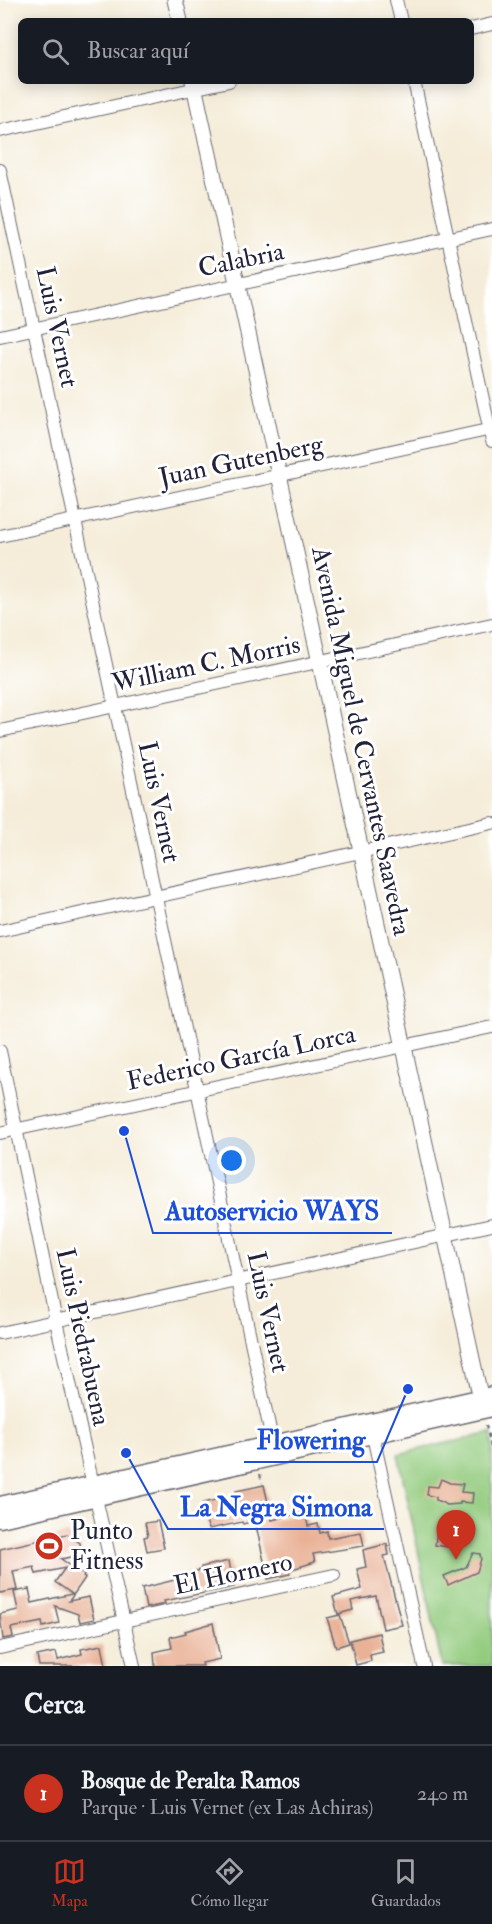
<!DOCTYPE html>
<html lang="es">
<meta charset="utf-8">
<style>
:root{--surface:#171b24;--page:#20242c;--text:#f1f3f6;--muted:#9ea1a6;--line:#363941;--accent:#c8321e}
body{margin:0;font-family:"IM FELL Double Pica",serif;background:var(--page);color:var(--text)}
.you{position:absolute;left:232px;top:1161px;width:21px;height:21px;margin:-15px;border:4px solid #fff;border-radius:50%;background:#1a73e8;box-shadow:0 0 0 9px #1a73e833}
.badge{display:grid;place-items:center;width:39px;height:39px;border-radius:50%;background:var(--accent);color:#fff;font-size:20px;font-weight:700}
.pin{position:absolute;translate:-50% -50px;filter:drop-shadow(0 2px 3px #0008)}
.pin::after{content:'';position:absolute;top:32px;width:21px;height:18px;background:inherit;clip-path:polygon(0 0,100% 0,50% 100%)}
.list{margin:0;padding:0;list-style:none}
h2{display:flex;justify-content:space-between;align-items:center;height:78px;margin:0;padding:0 24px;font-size:26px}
h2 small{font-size:20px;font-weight:400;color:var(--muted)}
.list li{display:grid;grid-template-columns:39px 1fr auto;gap:18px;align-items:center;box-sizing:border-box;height:96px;padding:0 24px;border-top:2px solid var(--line)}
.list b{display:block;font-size:22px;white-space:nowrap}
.list p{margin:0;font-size:20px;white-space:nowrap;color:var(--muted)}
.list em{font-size:20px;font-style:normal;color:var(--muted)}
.icon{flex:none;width:33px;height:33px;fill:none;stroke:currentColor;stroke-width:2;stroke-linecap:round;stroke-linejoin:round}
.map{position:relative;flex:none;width:492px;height:1666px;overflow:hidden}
.search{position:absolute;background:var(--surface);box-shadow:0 3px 15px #0003;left:18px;right:18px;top:18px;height:66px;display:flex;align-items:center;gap:15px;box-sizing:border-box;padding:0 21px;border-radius:9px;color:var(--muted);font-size:22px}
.sheet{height:174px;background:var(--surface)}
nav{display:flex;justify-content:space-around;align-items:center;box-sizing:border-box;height:84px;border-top:2px solid var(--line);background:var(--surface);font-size:16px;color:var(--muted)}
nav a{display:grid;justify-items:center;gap:3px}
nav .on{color:var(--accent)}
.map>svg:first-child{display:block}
.green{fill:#93cb7e;stroke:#5a765c;stroke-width:1.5}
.building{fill:#e9b195}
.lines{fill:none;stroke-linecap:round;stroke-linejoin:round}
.minor-casing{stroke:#6c6972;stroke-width:14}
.tertiary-casing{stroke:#6c6972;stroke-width:17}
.secondary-casing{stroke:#6c6972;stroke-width:19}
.path{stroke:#6c6972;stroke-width:2;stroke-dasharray:4.5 4.5;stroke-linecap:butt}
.minor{stroke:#fff;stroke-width:12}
.tertiary{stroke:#fff;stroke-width:15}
.secondary{stroke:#fff;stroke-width:16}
.labels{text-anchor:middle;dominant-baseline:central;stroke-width:6;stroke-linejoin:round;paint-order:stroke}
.street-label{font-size:26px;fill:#22223b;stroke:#fff}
.poi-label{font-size:26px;fill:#22223b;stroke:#fff;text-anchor:start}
.leader{fill:none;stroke:#1d4ed8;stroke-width:2}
.callout-dot{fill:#1d4ed8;stroke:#fff;stroke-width:2}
.callout-label{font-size:27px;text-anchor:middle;font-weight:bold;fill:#1d4ed8;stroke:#fff;stroke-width:6;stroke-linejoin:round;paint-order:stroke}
</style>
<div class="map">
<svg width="492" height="1666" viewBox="0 0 492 1666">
<rect width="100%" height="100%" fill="#fff"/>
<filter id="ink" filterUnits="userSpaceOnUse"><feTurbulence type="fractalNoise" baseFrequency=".0167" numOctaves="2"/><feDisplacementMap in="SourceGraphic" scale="12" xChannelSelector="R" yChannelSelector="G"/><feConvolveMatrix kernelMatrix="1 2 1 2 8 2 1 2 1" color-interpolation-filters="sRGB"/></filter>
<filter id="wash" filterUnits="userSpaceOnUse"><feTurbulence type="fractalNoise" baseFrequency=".008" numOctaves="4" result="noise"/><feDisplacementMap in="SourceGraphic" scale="24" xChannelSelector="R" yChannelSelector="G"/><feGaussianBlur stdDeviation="1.35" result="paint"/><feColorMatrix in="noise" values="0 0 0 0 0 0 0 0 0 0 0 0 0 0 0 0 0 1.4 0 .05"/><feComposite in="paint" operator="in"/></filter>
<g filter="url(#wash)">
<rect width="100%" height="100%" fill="#f5edd9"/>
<path class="green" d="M492,1433V1666H442L398,1454Z"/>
<g id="blocks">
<g class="building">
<path d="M441,1479L450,1483L463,1484L461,1492L473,1493L472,1503L460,1502V1504L447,1505L436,1500V1497L427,1495L428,1486L438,1487Z"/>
<path d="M264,1485L272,1520L305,1512L308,1526L318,1524L320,1533L327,1531L328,1538L361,1532L364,1546L313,1554L315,1562L289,1570L290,1574L268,1579L255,1521L243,1524L242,1522L209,1529L203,1513L205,1512L203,1503L236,1495V1491Z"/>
<path d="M158,1521L164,1548L147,1551L144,1537L148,1536L145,1523Z"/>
<path d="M437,1529L450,1531L448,1547L435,1545Z"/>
<path d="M67,1534L80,1543L82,1555L61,1559L84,1575L83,1577L85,1578L69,1601L89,1597L94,1619L80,1622L78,1614L55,1606L59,1623L43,1627L42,1622L11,1628L13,1637L3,1639L0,1614L18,1610L14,1592L29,1589L32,1603L72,1594L55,1582L65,1568L36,1574L34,1567L13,1571L17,1590L0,1593V1549Z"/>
<path d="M387,1544L389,1555L384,1556L402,1625L383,1629L376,1596L351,1601L353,1610L338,1614L333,1597L362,1589L357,1569L366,1567L363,1550Z"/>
<path d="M473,1553L480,1554L481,1559L477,1572L448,1585L444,1576L466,1567Z"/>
<path d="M229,1561L234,1587L164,1601L165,1604L146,1608L142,1588L175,1580V1576L201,1570V1567Z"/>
<path d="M340,1615L349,1643L336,1647L327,1618Z"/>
<path d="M213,1623L220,1659L202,1663L203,1666H155L154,1652L172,1648L170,1637L186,1633L185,1631Z"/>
<path d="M379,1633L383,1652L370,1655L371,1661L356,1665L350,1640Z"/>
<path d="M102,1645L106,1666H39L37,1656L56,1652L58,1660L82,1654L81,1649Z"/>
</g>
</g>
</g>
<g filter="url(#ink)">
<use href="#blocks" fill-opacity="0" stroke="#6c6972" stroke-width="1.5"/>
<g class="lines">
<g class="minor-casing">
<g id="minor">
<path d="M396,0L401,21"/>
<path d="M471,29L492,24"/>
<path d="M414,81L492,441"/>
<path d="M0,131L229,81"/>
<path d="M0,170L273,1444"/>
<path d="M0,336L492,229"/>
<path d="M0,536L492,429"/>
<path d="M0,731L492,624"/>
<path d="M0,931L492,823"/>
<path d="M0,1051L56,1321L134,1666"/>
<path d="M0,1133L492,1027"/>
<path d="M0,1333L492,1225"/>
<path d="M371,1427L424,1666"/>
<path d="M0,1648L334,1575"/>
</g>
</g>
<g class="tertiary-casing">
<g id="tertiary">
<path d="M175,0L180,21"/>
<path d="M193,81L483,1409"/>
</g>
</g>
<g class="secondary-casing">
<g id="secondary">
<path d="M0,1505L492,1395"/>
<path d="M0,1519L492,1408"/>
</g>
</g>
<g class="path">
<path d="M486,1425L492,1453"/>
<path d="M260,1474L262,1483"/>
</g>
<use href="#minor" class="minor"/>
<use href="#tertiary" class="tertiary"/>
<use href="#secondary" class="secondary"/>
</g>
</g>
<defs>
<g id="stadium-disc" transform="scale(1.5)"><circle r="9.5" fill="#c8321e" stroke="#fff"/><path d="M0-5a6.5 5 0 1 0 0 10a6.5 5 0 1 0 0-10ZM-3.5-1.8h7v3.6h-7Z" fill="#fff"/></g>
</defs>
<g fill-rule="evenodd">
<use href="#stadium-disc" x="49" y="1546"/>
</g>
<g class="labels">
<g class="street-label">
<text transform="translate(241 260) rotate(-12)">Calabria</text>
<text transform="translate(57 327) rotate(78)">Luis Vernet</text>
<text transform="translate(241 461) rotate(-12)">Juan Gutenberg</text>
<text transform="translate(206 664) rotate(-12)">William C. Morris</text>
<text transform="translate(361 741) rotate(78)">Avenida Miguel de Cervantes Saavedra</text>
<text transform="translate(159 802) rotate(78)">Luis Vernet</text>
<text transform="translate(241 1058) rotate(-12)">Federico García Lorca</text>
<text transform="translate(268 1312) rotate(78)">Luis Vernet</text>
<text transform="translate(83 1337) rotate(78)">Luis Piedrabuena</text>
<text transform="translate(233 1574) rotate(-12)">El Hornero</text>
</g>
<g class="poi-label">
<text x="70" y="1531">Punto<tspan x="70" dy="30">Fitness</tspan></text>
</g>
</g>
<path class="leader" d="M124 1131L153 1233H392M408 1389L377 1462H244M126 1453L168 1529H384"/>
<g class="callout-dot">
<circle cx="124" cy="1131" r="6"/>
<circle cx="408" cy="1389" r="6"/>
<circle cx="126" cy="1453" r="6"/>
</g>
<g class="callout-label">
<text x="272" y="1220">Autoservicio WAYS</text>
<text x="311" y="1449">Flowering</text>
<text x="276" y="1516">La Negra Simona</text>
</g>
</svg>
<div class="you"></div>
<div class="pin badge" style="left:456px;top:1560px">1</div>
<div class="search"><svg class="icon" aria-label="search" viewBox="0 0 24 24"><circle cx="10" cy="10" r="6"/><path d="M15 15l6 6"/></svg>Buscar aquí</div>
</div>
<section class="sheet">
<h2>Cerca<small></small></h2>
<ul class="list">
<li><span class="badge">1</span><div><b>Bosque de Peralta Ramos</b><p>Parque · Luis Vernet (ex Las Achiras)</p></div><em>240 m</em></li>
</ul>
</section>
<nav>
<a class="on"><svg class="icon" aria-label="map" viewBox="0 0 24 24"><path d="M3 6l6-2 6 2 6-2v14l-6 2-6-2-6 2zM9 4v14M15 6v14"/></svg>Mapa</a>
<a><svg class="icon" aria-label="directions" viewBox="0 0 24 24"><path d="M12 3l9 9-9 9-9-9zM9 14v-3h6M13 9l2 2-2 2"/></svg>Cómo llegar</a>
<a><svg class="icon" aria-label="saved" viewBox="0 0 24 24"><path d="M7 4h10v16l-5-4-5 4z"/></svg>Guardados</a>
</nav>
